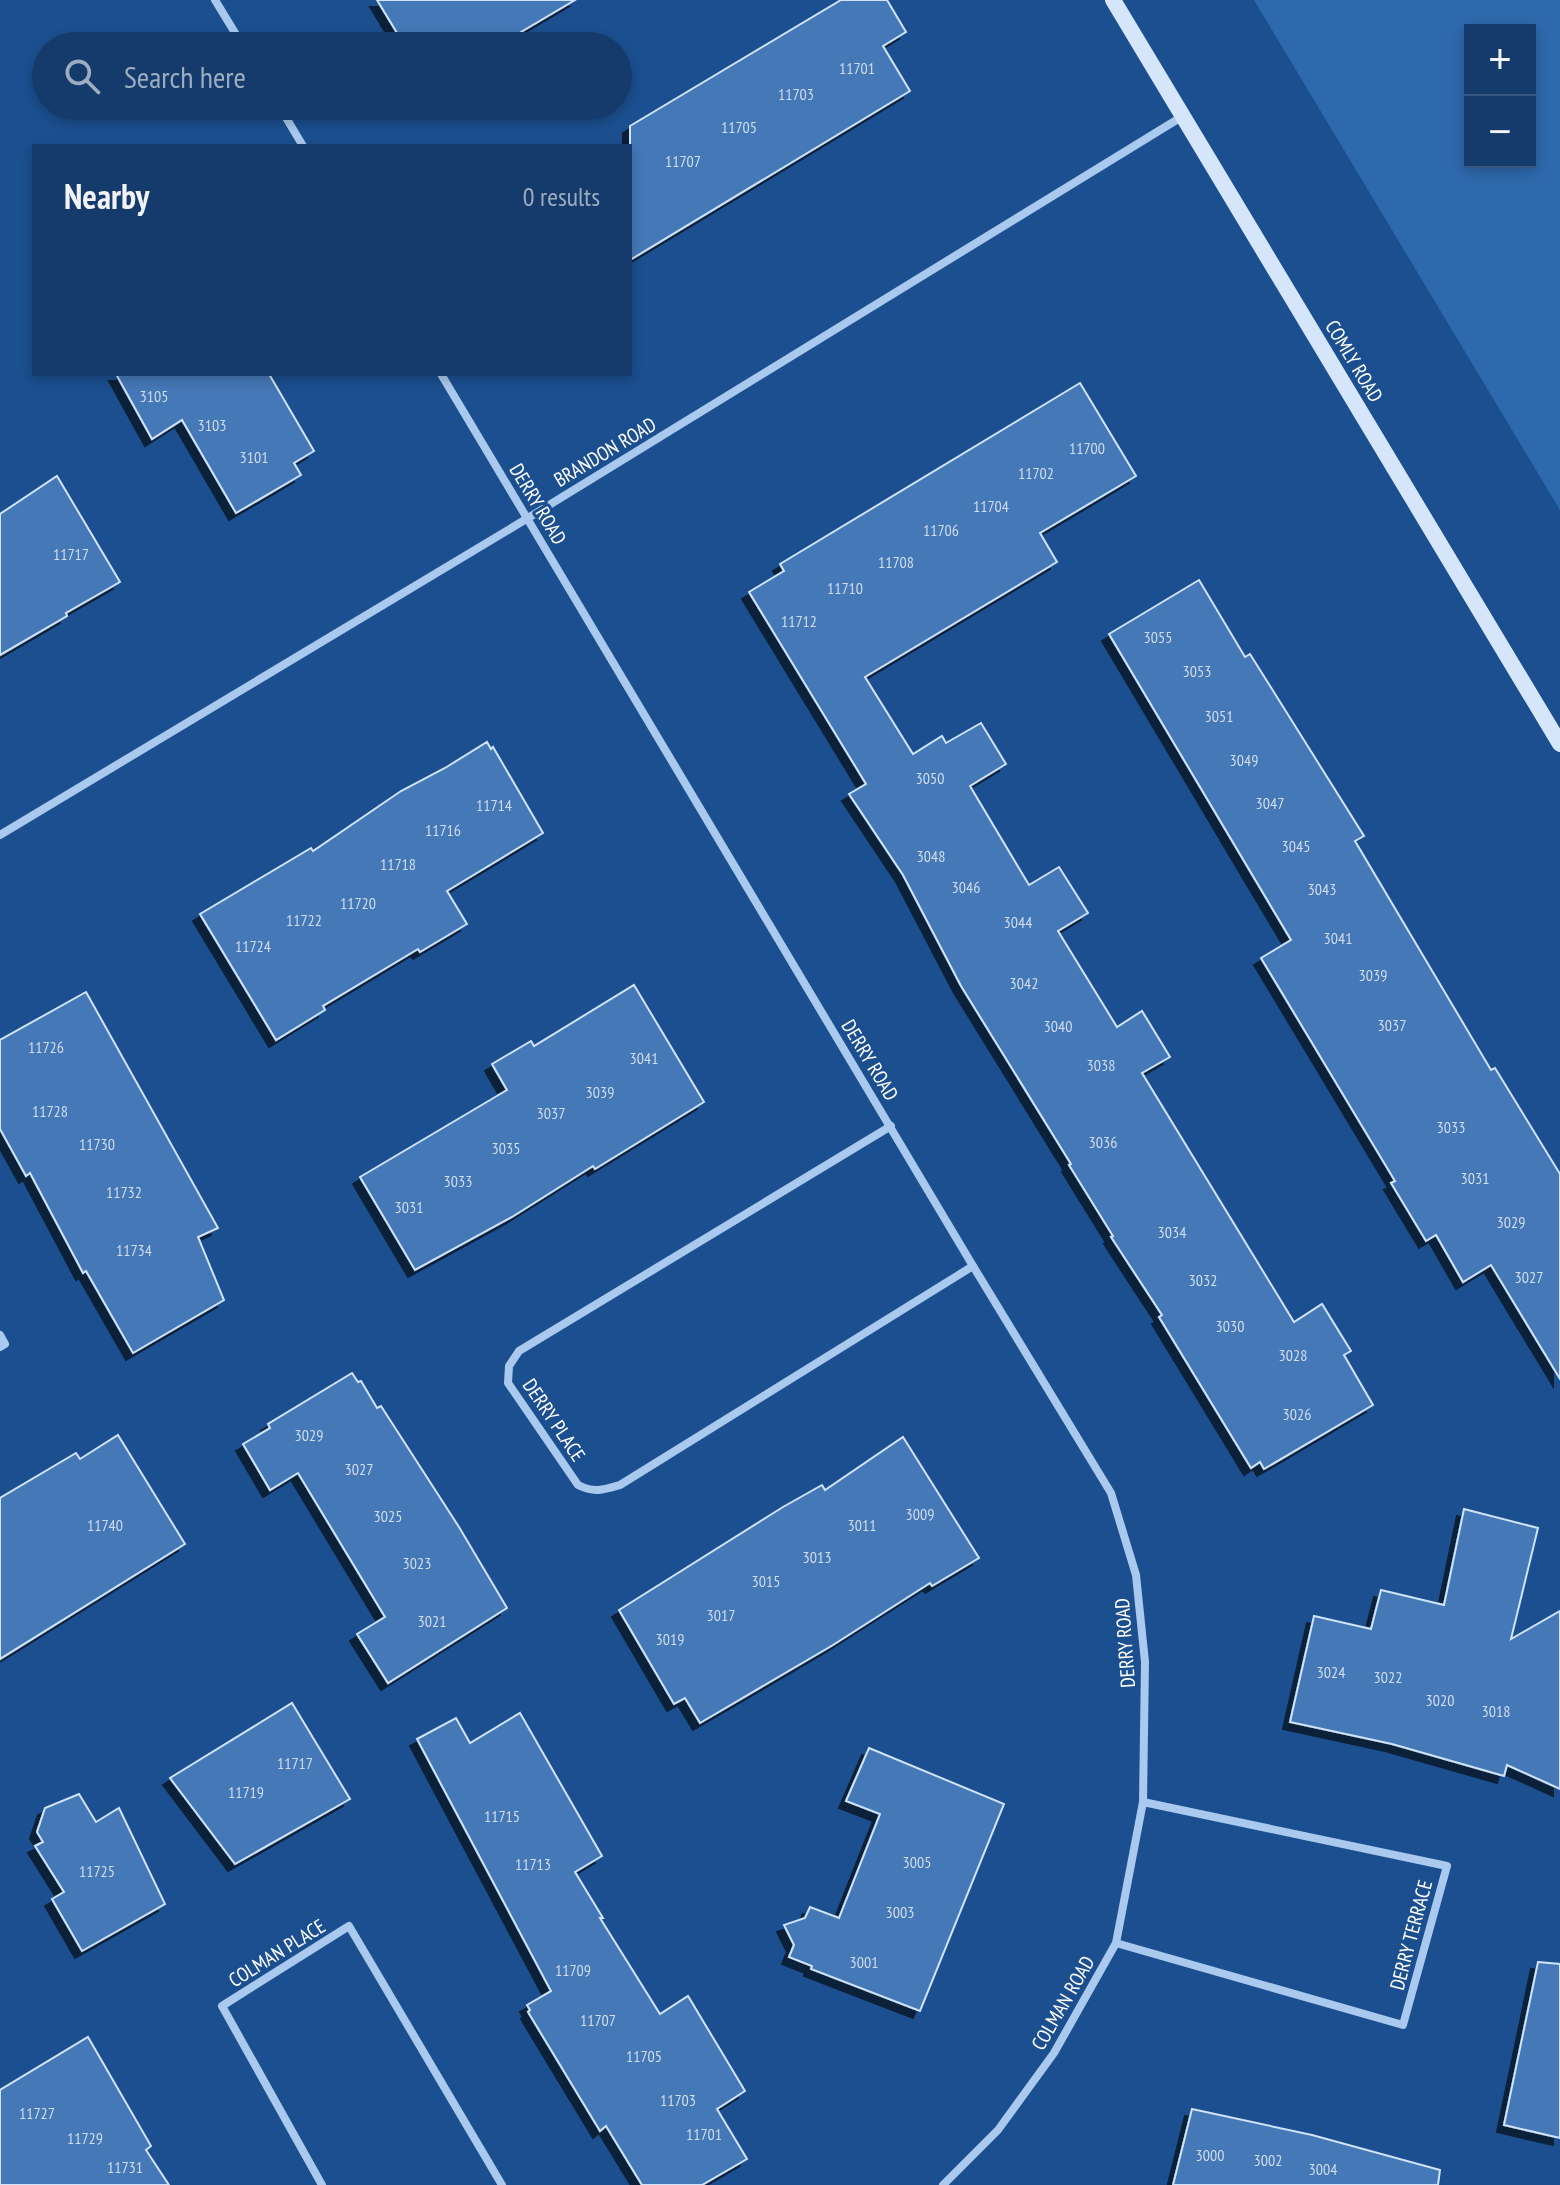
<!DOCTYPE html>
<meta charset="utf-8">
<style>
:root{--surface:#143b6b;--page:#1d4271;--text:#f1f3f6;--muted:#9dadc1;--line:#33557e}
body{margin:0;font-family:"PT Sans Narrow",sans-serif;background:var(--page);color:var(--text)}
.controls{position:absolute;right:24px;top:24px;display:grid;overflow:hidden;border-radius:0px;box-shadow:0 4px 12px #0003}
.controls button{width:72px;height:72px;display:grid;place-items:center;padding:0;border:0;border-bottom:2px solid var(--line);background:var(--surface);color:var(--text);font:40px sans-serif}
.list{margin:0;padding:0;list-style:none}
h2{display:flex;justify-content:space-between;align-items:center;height:104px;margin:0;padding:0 32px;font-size:34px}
h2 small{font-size:26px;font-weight:400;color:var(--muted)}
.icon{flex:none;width:44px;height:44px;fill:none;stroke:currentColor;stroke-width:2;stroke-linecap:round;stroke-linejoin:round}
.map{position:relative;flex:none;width:1560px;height:2185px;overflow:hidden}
.search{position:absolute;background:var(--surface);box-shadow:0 4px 12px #0003;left:32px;top:32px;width:600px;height:88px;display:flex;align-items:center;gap:20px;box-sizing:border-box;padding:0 28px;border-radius:44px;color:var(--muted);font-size:30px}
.panel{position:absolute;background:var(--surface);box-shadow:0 4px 12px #0003;left:32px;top:144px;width:600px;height:232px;border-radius:0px}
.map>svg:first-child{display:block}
.green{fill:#2e69ad;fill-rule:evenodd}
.building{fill:#4478b7;stroke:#cfe3fa;stroke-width:2;filter:url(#shadow)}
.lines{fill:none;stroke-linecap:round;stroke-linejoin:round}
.street{stroke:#a9c9ee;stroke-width:8}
.secondary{stroke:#d6e6fa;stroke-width:16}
.labels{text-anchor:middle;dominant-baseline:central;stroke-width:6;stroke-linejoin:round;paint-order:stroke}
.number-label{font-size:16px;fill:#d0dded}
.street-label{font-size:20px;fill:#fff;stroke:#1b4f8f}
</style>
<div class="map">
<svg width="1560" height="2185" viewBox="0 0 1560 2185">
<defs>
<filter id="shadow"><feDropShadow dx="-7" dy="7" stdDeviation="0" flood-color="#0009"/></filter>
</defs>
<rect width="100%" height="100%" fill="#1b4f8f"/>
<path class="green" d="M1254,0H1560V510ZM1470,30H1530V162H1470Z"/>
<g class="building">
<path d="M377,0H575L521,32L531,46H405Z"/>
<path d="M841,0H887L906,32L883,46L910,91L630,260V126Z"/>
<path d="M116,374H269L314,451L294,463L301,475L236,513L182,420L152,439Z"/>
<path d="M1080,383L1136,476L1040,533L1057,562L865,677L913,754L942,736L946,743L981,723L1006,764L970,786L1029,885L1059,867L1088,913L1058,931L1117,1027L1142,1011L1170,1057L1142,1073L1294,1322L1322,1304L1351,1351L1344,1355L1373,1405L1264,1469L1260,1462L1251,1468L1159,1317L1162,1315L1111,1237L1113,1236L1069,1165L1071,1164L961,986L903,875L849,794L866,784L749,592L784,571L780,564Z"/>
<path d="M57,476L120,582L66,613L67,616L0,655V514Z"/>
<path d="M1199,580L1245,657L1250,654L1364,836L1355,841L1491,1070L1495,1068L1560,1174V1379L1491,1265L1463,1282L1436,1235L1426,1241L1391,1183L1395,1181L1261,958L1291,940L1109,634Z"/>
<path d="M487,742L491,749L493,747L543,833L447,891L467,924L420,952L418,949L323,1006L325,1010L276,1040L200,914L311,848L313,851L401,791L445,768Z"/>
<path d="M634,985L704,1102L595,1169L593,1166L512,1217L415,1270L360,1177L507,1090L492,1064L531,1041L534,1046Z"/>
<path d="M86,992L218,1228L198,1237L224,1300L133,1353L86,1271L83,1273L30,1173L26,1176L0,1129V1040Z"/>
<path d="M352,1373L358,1382L361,1381L377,1408L381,1406L459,1527L507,1608L388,1683L357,1634L385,1617L298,1473L270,1490L243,1444L270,1428L268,1424Z"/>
<path d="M118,1435L185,1544L0,1659V1498L76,1453L80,1459Z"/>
<path d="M903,1437L979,1558L932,1586L930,1583L833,1645L700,1723L685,1698L674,1704L619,1610L783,1507L822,1485L825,1490Z"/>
<path d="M1464,1509L1538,1528L1511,1639L1560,1611V1789L1507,1765L1504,1776L1392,1744L1290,1722L1314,1616L1371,1629L1381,1590L1444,1605Z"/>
<path d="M292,1703L350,1799L235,1864L170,1778Z"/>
<path d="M520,1713L602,1856L575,1872L603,1918H600L660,2014L688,1996L745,2091L717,2109L747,2159L702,2185H642L606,2126L600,2131L528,2012L530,2010L527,2005L551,1991L417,1739L456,1718L470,1743Z"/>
<path d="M869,1748L1004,1804L920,2011L811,1969L812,1966L789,1957L794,1945L784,1925L805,1918L810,1907L839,1918L880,1814L846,1801Z"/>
<path d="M79,1794L96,1822L119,1808L165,1904L82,1951L52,1899L64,1892L35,1846L43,1842L37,1832L45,1808Z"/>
<path d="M1538,1962L1560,1964V2138L1504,2125Z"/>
<path d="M88,2037L151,2146L146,2150L169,2185H0V2090Z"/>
<path d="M1192,2109L1312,2135L1440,2170L1438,2185H1173Z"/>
</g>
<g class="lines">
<g class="street">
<path d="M215,0L243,46"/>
<path d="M279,106L303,146"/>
<path d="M441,374L973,1266L1111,1493L1136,1575L1145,1662L1143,1802L1116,1943L1054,2053L998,2130L943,2185"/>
<path d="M0,835L528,518L1183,116"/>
<path d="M891,1126L519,1351L509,1366L508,1383L578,1485C594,1493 603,1490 620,1485L973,1266"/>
<path d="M0,1335L5,1344L0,1347"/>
<path d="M1116,1943L1403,2025L1447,1866L1143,1802"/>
<path d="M322,2185L222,2006L349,1926L502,2185"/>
</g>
<path class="secondary" d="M1113,0L1560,744"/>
</g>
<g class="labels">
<g class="number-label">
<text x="857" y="68">11701</text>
<text x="796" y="94">11703</text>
<text x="739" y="127">11705</text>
<text x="683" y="161">11707</text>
<text x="154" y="396">3105</text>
<text x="212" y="425">3103</text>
<text x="1087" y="448">11700</text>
<text x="254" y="457">3101</text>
<text x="1036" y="473">11702</text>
<text x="991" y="506">11704</text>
<text x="941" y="530">11706</text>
<text x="71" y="554">11717</text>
<text x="896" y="562">11708</text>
<text x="845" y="588">11710</text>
<text x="799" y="621">11712</text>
<text x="1158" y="637">3055</text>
<text x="1197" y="671">3053</text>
<text x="1219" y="716">3051</text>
<text x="1244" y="760">3049</text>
<text x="930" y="778">3050</text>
<text x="1270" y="803">3047</text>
<text x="494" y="805">11714</text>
<text x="443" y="830">11716</text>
<text x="1296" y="846">3045</text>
<text x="931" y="856">3048</text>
<text x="398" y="864">11718</text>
<text x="966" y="887">3046</text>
<text x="1322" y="889">3043</text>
<text x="358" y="903">11720</text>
<text x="304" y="920">11722</text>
<text x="1018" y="922">3044</text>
<text x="1338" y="938">3041</text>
<text x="253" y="946">11724</text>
<text x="1373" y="975">3039</text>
<text x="1024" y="983">3042</text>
<text x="1392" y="1025">3037</text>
<text x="1058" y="1026">3040</text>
<text x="46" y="1047">11726</text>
<text x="644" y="1058">3041</text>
<text x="1101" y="1065">3038</text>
<text x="600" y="1092">3039</text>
<text x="50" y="1111">11728</text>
<text x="551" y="1113">3037</text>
<text x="1451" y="1127">3033</text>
<text x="1103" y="1142">3036</text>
<text x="97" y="1144">11730</text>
<text x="506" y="1148">3035</text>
<text x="1475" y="1178">3031</text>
<text x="458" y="1181">3033</text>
<text x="124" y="1192">11732</text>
<text x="409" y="1207">3031</text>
<text x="1511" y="1222">3029</text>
<text x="1172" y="1232">3034</text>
<text x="134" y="1250">11734</text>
<text x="1529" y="1277">3027</text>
<text x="1203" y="1280">3032</text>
<text x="1230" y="1326">3030</text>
<text x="1293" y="1355">3028</text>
<text x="1297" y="1414">3026</text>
<text x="309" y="1435">3029</text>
<text x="359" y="1469">3027</text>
<text x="920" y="1514">3009</text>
<text x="388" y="1516">3025</text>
<text x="105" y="1525">11740</text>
<text x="862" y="1525">3011</text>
<text x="817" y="1557">3013</text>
<text x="417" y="1563">3023</text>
<text x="766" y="1581">3015</text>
<text x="721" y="1615">3017</text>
<text x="432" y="1621">3021</text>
<text x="670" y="1639">3019</text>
<text x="1331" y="1672">3024</text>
<text x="1388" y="1677">3022</text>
<text x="1440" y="1700">3020</text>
<text x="1496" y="1711">3018</text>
<text x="295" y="1763">11717</text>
<text x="246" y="1792">11719</text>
<text x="502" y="1816">11715</text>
<text x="917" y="1862">3005</text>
<text x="533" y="1864">11713</text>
<text x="97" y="1871">11725</text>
<text x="900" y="1912">3003</text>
<text x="864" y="1962">3001</text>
<text x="573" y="1970">11709</text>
<text x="598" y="2020">11707</text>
<text x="644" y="2056">11705</text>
<text x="678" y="2100">11703</text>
<text x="37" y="2113">11727</text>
<text x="704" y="2134">11701</text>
<text x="85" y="2138">11729</text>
<text x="1210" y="2155">3000</text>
<text x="1268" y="2160">3002</text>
<text x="125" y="2167">11731</text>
<text x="1323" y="2169">3004</text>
</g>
<g class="street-label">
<text transform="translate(1354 361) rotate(59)">COMLY ROAD</text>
<text transform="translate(605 452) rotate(-31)">BRANDON ROAD</text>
<text transform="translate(538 504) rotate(59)">DERRY ROAD</text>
<text transform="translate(870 1060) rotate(59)">DERRY ROAD</text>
<text transform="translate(554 1420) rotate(56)">DERRY PLACE</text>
<text transform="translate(1125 1643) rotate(-94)">DERRY ROAD</text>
<text transform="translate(1411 1935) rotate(-75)">DERRY TERRACE</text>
<text transform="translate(277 1953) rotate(-32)">COLMAN PLACE</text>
<text transform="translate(1063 2003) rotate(-60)">COLMAN ROAD</text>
</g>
</g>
</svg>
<div class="controls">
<button>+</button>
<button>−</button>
</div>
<div class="search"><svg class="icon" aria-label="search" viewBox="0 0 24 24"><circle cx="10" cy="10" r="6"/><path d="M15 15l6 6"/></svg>Search here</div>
<section class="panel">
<h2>Nearby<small>0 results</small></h2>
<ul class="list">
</ul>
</section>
</div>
